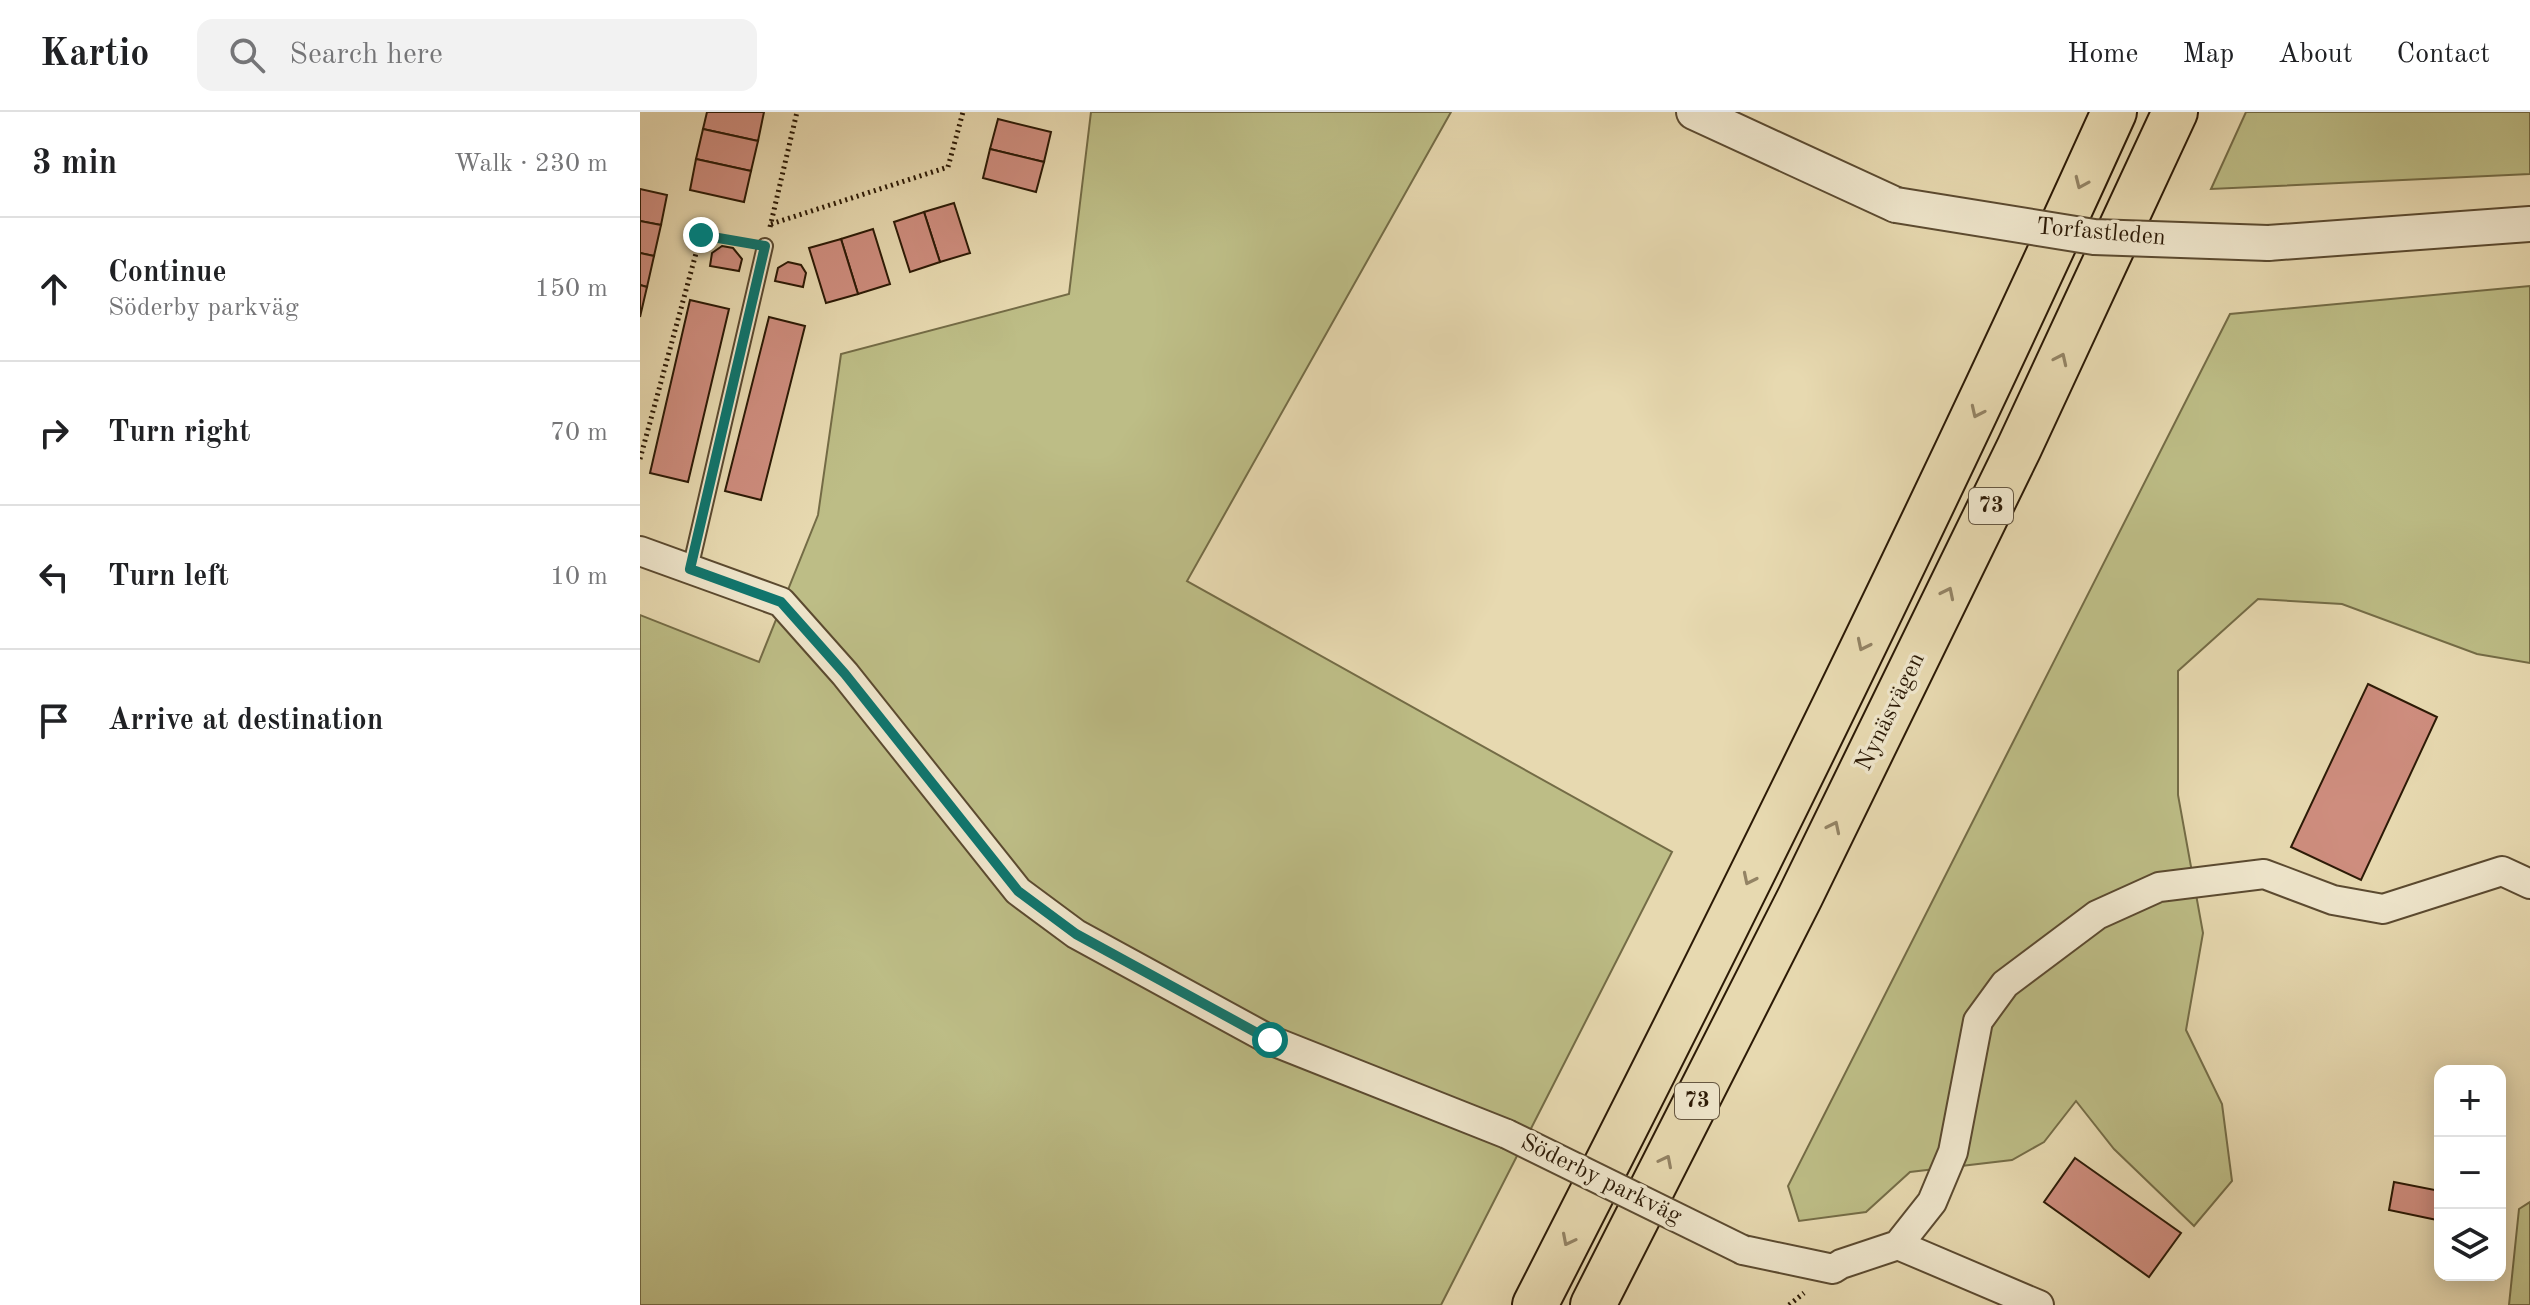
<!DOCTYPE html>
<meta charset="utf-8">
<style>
:root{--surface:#fff;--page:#f2f2f2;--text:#202124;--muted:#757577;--line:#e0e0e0}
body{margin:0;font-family:"Old Standard TT",serif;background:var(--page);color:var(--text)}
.controls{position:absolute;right:24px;bottom:24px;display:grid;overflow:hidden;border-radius:16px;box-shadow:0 4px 20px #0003}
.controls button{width:72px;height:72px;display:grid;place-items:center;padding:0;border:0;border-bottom:2px solid var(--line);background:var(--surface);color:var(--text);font:40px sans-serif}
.stop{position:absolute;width:24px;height:24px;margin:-18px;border:6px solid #0f766e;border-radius:50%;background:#fff}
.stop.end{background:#0f766e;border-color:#fff;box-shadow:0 2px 8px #0008}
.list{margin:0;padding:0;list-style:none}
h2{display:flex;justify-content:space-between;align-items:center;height:104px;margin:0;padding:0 32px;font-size:34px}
h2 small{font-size:26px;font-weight:400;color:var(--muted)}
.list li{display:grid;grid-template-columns:52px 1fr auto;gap:24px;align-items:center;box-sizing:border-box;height:144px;padding:0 32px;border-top:2px solid var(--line)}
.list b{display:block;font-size:30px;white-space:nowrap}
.list p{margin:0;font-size:26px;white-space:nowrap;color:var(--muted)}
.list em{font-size:26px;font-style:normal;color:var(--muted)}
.icon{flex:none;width:44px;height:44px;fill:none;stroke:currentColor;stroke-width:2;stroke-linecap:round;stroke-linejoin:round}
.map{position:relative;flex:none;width:1890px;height:1193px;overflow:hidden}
header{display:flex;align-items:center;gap:48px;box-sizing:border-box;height:112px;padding:0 40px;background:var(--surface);border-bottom:2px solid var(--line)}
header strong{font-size:38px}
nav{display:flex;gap:44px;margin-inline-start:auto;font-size:28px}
.search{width:560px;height:72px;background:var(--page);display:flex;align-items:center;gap:20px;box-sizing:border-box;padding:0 28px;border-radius:16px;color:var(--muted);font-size:30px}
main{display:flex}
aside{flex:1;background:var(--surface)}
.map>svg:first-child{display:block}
.green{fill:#bdbd86;stroke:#746c46;stroke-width:2}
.building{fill:#ce8d7e;stroke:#2c1a06;stroke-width:2}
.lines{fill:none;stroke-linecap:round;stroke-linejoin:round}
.service-casing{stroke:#5b4a30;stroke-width:18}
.minor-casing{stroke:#5b4a30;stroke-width:32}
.tertiary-casing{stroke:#5b4a30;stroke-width:38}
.motorway-casing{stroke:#2c1a06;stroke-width:48}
.path{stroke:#2c1a06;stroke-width:5;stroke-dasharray:2 4;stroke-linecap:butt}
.service{stroke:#efe6cc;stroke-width:14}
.minor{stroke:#efe6cc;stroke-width:28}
.tertiary{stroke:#efe6cc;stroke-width:34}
.motorway{stroke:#e7d9b0;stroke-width:44}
.minor-bridge-casing{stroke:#5b4a30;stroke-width:32;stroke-linecap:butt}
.tertiary-bridge-casing{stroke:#5b4a30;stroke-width:38;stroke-linecap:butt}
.minor-bridge{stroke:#efe6cc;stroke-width:28}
.tertiary-bridge{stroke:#efe6cc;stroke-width:34}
.oneway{stroke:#938364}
.route{stroke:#0f766e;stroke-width:10}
.labels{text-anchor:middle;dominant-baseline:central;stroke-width:7;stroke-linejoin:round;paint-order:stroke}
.shield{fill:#efe6cc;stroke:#665741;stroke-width:2}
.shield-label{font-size:22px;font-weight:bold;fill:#2c1a06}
.street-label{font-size:24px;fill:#2c1a06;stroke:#efe6cc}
</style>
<header>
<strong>Kartio</strong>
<div class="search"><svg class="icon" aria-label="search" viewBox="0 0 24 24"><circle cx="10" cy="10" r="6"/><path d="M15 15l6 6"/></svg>Search here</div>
<nav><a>Home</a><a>Map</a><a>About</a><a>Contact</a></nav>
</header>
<main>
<aside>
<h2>3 min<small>Walk · 230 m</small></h2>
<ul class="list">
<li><svg class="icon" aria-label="ahead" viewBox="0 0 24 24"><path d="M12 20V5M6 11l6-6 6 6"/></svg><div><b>Continue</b><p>Söderby parkväg</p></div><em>150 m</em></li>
<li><svg class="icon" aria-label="right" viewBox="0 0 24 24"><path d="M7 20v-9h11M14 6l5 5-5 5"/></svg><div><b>Turn right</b></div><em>70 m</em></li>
<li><svg class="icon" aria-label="left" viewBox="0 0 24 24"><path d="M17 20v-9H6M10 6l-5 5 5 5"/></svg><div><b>Turn left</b></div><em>10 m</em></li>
<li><svg class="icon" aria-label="arrive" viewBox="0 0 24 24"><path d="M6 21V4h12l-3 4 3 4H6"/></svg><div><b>Arrive at destination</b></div></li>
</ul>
</aside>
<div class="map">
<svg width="1890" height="1193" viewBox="0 0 1890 1193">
<rect width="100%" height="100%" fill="#e7d9b0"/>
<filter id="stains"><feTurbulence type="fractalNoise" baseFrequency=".0025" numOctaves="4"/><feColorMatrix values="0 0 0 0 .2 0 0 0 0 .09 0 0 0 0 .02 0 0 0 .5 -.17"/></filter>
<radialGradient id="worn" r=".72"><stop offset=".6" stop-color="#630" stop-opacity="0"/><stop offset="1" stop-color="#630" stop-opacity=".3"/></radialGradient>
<g class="green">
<path d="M451,0H811L547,469L1032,740L801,1193H0V503L119,550L178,403L201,242L429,182Z"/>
<path d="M1606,0H1890V62L1571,77Z"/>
<path d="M1890,174V551L1837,542L1702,492L1618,487L1538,559V683L1563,821L1546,918L1582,992L1592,1069L1554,1114L1474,1037L1436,989L1404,1030L1372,1048L1270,1060L1226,1100L1159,1109L1148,1074L1590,202Z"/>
<path d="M1890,1090V1193H1869L1879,1097Z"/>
</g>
<g class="building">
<path d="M67,0H124L118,29L63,17Z"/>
<path d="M358,7L411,20L404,50L350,37Z"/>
<path d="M63,17L118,29L111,59L56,47Z"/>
<path d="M350,37L404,50L396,80L343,66Z"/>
<path d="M56,47L111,59L104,90L50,78Z"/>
<path d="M0,77L27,83L21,113L0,109Z"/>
<path d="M314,91L330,141L300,150L284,100Z"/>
<path d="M284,100L300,150L270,160L254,110Z"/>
<path d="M0,109L21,113L14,144L0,141Z"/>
<path d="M233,117L250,172L218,182L201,127Z"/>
<path d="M201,127L218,182L186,191L169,136Z"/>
<path d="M82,134L93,136L102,147L99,159L70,154L72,141Z"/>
<path d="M0,141L14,144L7,175L0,173Z"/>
<path d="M148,150L161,153L166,161L163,175L135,169L138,156Z"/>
<path d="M0,173L7,175L0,205Z"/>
<path d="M50,188L89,197L48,370L10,361Z"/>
<path d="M129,205L165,214L121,388L85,379Z"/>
<path d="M1728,572L1797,605L1721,768L1651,735Z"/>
<path d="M1435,1046L1541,1121L1509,1165L1404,1090Z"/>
<path d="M1754,1070L1800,1079L1797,1108L1749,1098Z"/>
</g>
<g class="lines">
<g class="service-casing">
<path id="service" d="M50,457L125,134"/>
</g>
<g class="minor-casing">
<g id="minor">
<path d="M0,439L141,490L205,562L378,779L436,822L630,928L867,1022"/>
<path d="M1258,1133L1399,1193"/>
<path d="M1103,1138L1193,1157L1201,1152L1258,1133L1292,1090L1313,1040L1338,909L1365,872L1457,803L1519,775L1624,762L1693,788L1743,797L1862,759L1890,772"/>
</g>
</g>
<g class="tertiary-casing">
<g id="tertiary">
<path d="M1054,0L1256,93"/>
<path d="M1628,131L1890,112"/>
</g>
</g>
<g class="motorway-casing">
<g id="motorway">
<path d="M895,1193C1096,800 1292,403 1474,0"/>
<path d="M953,1193L1160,785L1379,336L1535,0"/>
</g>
</g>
<g class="path">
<path d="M131,112L308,55L323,0"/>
<path d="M130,115L157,0"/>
<path d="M0,347L61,123L103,130"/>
<path d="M1149,1193L1164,1181"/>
</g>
<use href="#service" class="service"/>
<use href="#minor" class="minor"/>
<use href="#tertiary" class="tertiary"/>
<use href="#motorway" class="motorway"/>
<g class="minor-bridge-casing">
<path id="minor-bridge" d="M867,1022L1103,1138"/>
</g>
<g class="tertiary-bridge-casing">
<path id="tertiary-bridge" d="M1256,93L1454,125L1628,131"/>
</g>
<use href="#minor-bridge" class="minor-bridge"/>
<use href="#tertiary-bridge" class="tertiary-bridge"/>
</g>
<defs><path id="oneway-chevron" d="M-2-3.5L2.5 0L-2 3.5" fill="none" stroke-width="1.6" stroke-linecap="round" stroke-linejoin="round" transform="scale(2)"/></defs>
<g class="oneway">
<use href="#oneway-chevron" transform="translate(1441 71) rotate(114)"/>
<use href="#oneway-chevron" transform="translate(1421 247) rotate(-65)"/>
<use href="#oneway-chevron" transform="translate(1337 300) rotate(115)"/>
<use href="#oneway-chevron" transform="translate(1308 481) rotate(-64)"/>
<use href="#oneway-chevron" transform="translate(1223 533) rotate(116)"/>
<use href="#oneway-chevron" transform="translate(1194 715) rotate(-64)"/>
<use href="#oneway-chevron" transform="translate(1109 767) rotate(116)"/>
<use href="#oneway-chevron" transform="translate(1026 1049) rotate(-63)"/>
<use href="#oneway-chevron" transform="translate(928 1128) rotate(117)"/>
</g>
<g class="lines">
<path class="route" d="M61,123L125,134L50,457L141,490L205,562L378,779L436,822L630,928"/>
</g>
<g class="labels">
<g class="shield">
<rect x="1329" y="376" width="44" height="36" rx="6"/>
<rect x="1035" y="971" width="44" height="36" rx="6"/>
</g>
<g class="shield-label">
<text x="1351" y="394">73</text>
<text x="1057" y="989">73</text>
</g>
<g class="street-label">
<text transform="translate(1461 121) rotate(5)">Torfastleden</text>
<text transform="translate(1251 600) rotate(-64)">Nynäsvägen</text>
<text transform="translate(961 1068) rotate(26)">Söderby parkväg</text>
</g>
</g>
<rect width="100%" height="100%" filter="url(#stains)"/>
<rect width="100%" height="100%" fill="url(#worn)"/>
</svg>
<div class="controls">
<button>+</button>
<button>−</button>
<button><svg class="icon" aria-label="layers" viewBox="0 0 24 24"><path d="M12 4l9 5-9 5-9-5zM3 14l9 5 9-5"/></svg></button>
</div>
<div class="stop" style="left:630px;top:928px"></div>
<div class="stop end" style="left:61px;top:123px"></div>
</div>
</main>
